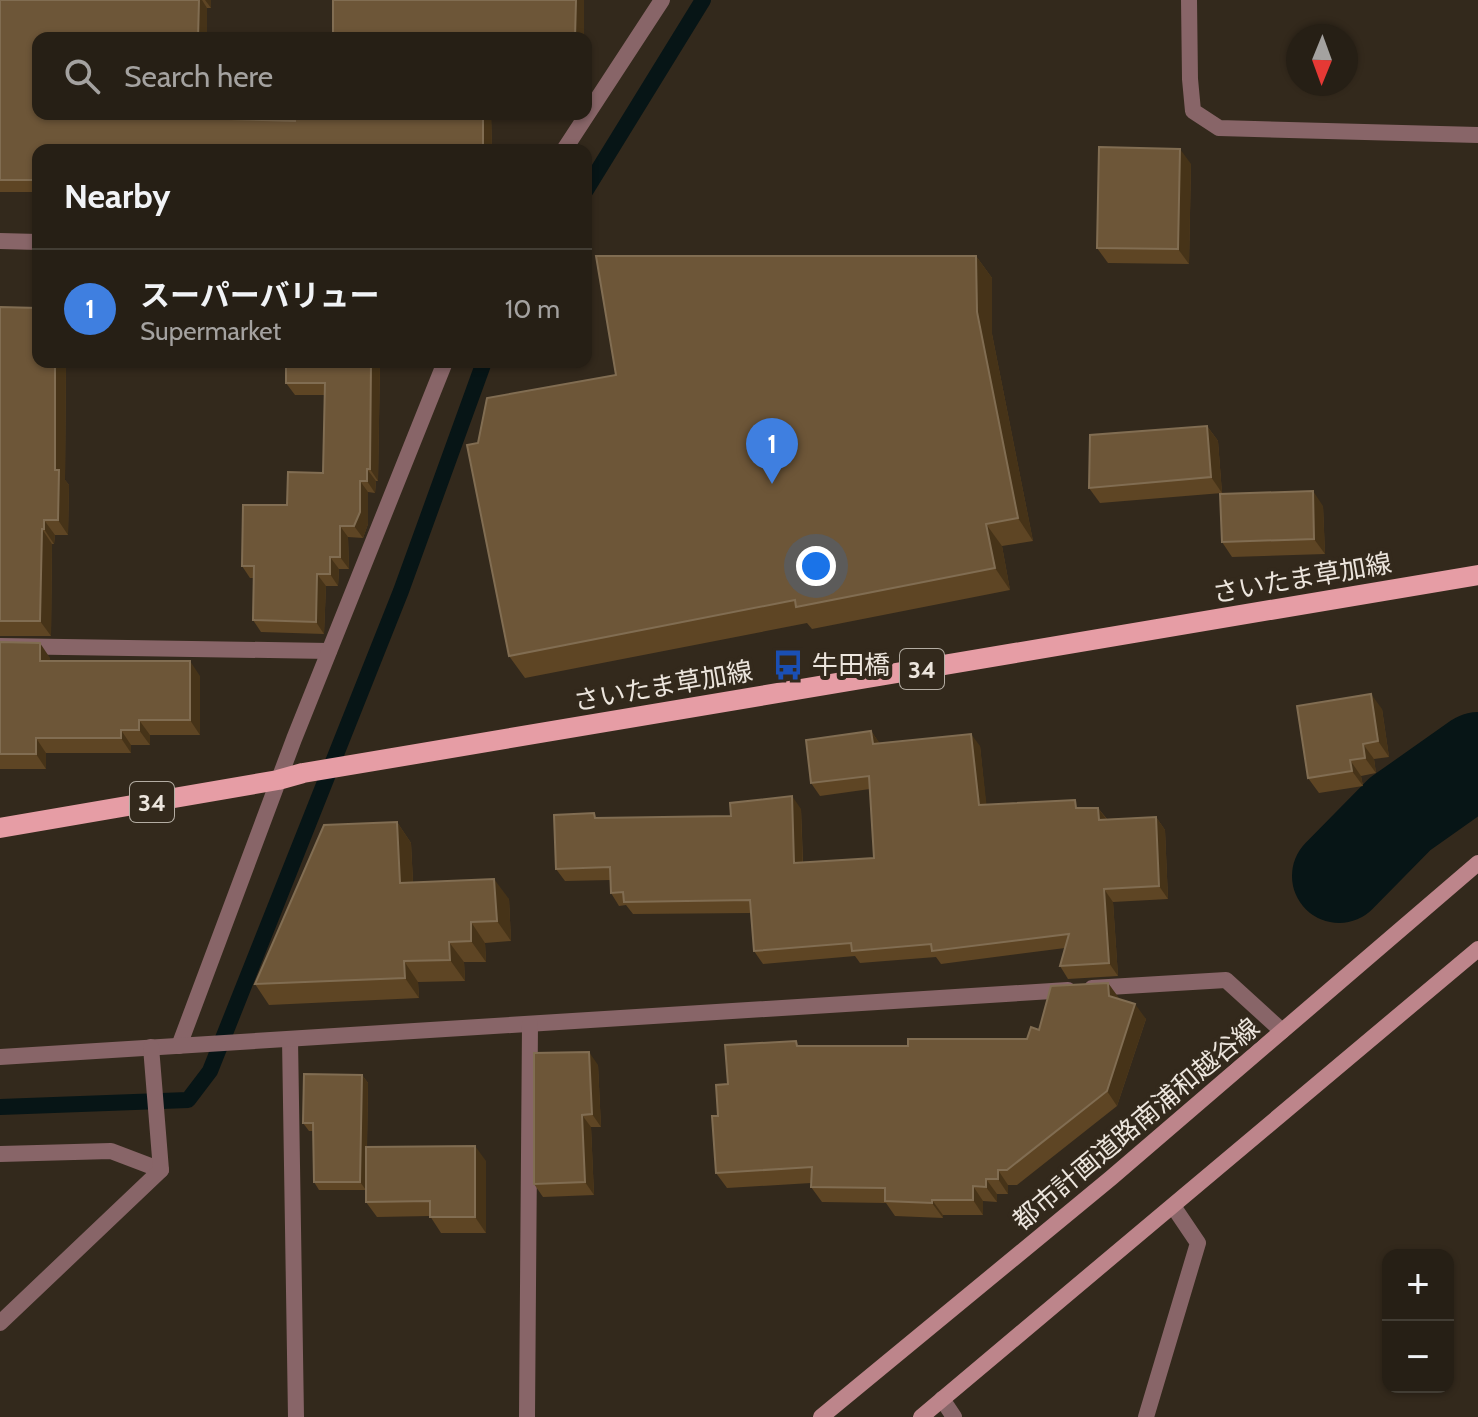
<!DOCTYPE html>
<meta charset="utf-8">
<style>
:root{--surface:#261f15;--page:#2e271e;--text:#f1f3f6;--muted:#a4a2a0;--line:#423d34;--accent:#fd9c55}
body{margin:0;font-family:Cabin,"Noto Sans JP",sans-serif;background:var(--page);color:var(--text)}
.controls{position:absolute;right:24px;bottom:24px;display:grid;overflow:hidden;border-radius:16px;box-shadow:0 2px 6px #0004}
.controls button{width:72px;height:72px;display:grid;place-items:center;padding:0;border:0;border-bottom:2px solid var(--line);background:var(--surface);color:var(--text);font:40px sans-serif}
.compass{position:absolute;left:1286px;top:24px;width:72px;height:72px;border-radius:50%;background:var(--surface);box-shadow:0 2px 6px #0004;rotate:181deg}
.you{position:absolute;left:816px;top:566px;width:28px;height:28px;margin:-20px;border:6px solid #fff;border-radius:50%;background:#1a73e8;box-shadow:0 0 0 12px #1a73e833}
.badge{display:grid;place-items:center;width:52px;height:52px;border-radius:50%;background:var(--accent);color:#fff;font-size:26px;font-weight:700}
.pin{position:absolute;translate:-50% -66px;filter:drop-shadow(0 2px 4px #0008)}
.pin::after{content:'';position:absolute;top:42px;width:28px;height:24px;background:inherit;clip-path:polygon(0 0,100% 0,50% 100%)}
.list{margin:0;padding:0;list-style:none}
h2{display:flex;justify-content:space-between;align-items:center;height:104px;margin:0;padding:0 32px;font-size:34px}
h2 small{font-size:26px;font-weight:400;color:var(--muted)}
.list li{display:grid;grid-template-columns:52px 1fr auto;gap:24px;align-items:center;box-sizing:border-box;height:120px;padding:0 32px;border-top:2px solid var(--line)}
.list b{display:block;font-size:30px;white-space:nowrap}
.list p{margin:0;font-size:26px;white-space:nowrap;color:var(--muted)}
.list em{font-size:26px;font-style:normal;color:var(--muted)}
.icon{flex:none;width:44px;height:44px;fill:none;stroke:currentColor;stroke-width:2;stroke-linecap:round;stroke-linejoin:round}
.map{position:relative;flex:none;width:1478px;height:1417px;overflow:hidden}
.search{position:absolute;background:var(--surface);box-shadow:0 2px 6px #0004;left:32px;top:32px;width:560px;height:88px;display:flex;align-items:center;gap:20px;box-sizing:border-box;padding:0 28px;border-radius:16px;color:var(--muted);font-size:30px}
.panel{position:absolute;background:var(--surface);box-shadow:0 2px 6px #0004;left:32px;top:144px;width:560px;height:224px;border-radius:16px}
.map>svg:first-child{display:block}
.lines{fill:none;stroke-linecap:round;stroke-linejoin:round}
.stream{stroke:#071516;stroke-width:16}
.river{stroke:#071516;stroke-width:94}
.street{stroke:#886568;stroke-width:16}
.secondary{stroke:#bd858b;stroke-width:16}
.primary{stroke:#e69da5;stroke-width:20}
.wall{fill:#5e4524}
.shaded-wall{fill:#463318}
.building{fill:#6d5638;stroke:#816d52;stroke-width:2}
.labels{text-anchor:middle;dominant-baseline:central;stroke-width:8;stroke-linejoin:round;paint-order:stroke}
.shield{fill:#33291c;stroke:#b4ada3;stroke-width:2}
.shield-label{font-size:24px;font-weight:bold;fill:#ece5dd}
.street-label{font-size:26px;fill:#ece5dd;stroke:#33291c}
.poi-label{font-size:26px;fill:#ece5dd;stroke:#33291c;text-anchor:start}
</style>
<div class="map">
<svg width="1478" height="1417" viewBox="0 0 1478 1417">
<rect width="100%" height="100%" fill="#33291c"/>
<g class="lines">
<g class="stream">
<path d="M586,190L703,0"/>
<path d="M0,1107L188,1100L210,1071L401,591L484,362"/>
</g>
<path class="river" d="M1339,876L1400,814L1478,759"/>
<g class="street">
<path d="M1189,0L1190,79L1193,111L1219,128L1478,135"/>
<path d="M564,150L662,0"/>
<path d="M0,241L38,242"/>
<path d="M0,646L329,651"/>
<path d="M1092,988L1226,980L1282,1031"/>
<path d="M290,1039L296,1417"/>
<path d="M179,1046L294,739L445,362"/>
<path d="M0,1057L1068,990"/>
<path d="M0,1154L111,1151L161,1170"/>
<path d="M0,1323L161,1170L151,1047"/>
<path d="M942,1399L954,1417"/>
<path d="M527,1417L530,1024"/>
<path d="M1146,1417L1198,1243L1173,1206"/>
</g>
<g class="secondary">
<path d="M821,1417L1111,1178L1478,863"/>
<path d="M921,1417L1478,949"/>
</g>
<path class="primary" d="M0,828L278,780L303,773L1478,575"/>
</g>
<g class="wall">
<path d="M0,0H211V8H207V38H38V114H205V118L295,121L491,114L492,150H38V192H0Z"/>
<path d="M1191,164L1189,264L1108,263L1097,248Z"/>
<path d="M976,256L992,278V334L1033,541L1002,546L1010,590L812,629L807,623L525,678L509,656L478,443L616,375Z"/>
<path d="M0,307L38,362H66L65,480L69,485L68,535H55L54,544H52L51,636H0Z"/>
<path d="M286,362H380L378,481H376L375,493L368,492V524L363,538L348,537L349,569H339L338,586H326L324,634L261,632L253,620L254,578H250L242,566L287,505L323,473L325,395H295L286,383Z"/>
<path d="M1207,426L1218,441L1222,493L1100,503L1089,488Z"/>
<path d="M1323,506L1325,554L1232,557L1222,542Z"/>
<path d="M0,642L50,658V661L200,676V735H150V745H131V753H46V769H0Z"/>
<path d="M1382,709L1389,757L1374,759L1376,773L1361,776L1363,786L1319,793L1308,778Z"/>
<path d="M871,731L880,744L980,746L986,805L1098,808L1107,819L1156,817L1165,830L1168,899L1113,902L1118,976L1068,979L1060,966L1065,948L941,964L936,957L860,963L855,956L763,964L754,951L751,913L633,914L626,905L619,906L611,893L610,880L565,881L556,869L598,818L731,816L801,809L803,862L874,858L870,789L820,796L811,783Z"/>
<path d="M397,822L411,843L413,882L509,899L511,941L485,943L486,962H464L465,981L418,982L419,998L269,1005L255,984Z"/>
<path d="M1108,983L1119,999L1146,1019L1117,1106L1017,1185H1008V1194H997V1202L983,1201V1215H943V1218L895,1216L886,1203L822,1202L811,1187V1183L727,1188L716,1173L718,1116L728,1084L800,1046H908L1027,1039Z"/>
<path d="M598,1065L601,1127H591L594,1195L543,1197L534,1184Z"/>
<path d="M362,1075L368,1083L367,1147L486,1161V1233H441L430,1216L377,1217L366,1202V1190H319L314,1182L313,1131H309L303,1123Z"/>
</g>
<g class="shaded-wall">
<path d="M199,0H202L207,8V38H198Z"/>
<path d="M205,0H211V8Z"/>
<path d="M576,0H584V38H575Z"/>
<path d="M197,114H205V130L197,118Z"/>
<path d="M483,114H491L492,150H483Z"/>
<path d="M1180,149L1191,164L1189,264L1178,249Z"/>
<path d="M976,256L992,278V334L1033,541L1018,518L977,312Z"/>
<path d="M55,362H66L65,480L69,485L68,535L58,520L55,470Z"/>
<path d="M371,362H380L378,481L370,469Z"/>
<path d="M1207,426L1218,441L1222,493L1211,477Z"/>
<path d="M367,469L376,481L375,493L367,481Z"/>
<path d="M360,481L368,492V524L363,538L354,526Z"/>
<path d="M1313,491L1323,506L1325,554L1314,539Z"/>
<path d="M44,520L55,535L54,544L44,529Z"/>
<path d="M986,524L1002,546L1010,590L995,568Z"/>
<path d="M340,526L348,537L349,569L340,557Z"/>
<path d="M42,529L52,544L51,636L40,621Z"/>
<path d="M330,557L339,569L338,586L330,574Z"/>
<path d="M317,574L326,586L324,634L316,622Z"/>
<path d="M40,643L50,658V676L40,661Z"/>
<path d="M190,661L200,676V735L190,720Z"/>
<path d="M1371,694L1382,709L1389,757L1378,741Z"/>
<path d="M139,720L150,735V745L139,730Z"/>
<path d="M121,730L131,745V753L121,738Z"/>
<path d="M871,731L880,744H873Z"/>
<path d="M971,734L980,746L988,818L979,805Z"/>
<path d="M36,738L46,753V769L36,754Z"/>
<path d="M1363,744L1374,759L1376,773L1365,758Z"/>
<path d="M1350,760L1361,776L1363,786L1352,771Z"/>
<path d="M792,796L801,809L803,875L794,863Z"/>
<path d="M1098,808L1107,820H1099Z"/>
<path d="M1156,817L1165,830L1168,899L1159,886Z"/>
<path d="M397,822L411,843L414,903L400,883Z"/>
<path d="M494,879L509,899L511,941L497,921Z"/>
<path d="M1104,889L1113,902L1118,976L1109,963Z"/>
<path d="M471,922L485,943L486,962L471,941Z"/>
<path d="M449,942L464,962L465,981L450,960Z"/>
<path d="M404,961L418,982L419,998L405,978Z"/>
<path d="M1108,983L1119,998L1120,1011L1109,996Z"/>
<path d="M1135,1004L1146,1019L1117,1106L1107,1091Z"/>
<path d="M589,1052L598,1065L601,1127L592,1114Z"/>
<path d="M362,1075L368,1083L366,1190L360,1182Z"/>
<path d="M582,1115L591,1127L594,1195L585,1182Z"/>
<path d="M475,1146L486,1161V1233L475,1217Z"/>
<path d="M998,1170L1008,1185V1194L998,1179Z"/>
<path d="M986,1179L997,1194V1202L986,1187Z"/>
<path d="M973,1186L983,1201V1215L973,1200Z"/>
<path d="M932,1200L943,1215V1218L932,1203Z"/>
</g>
<g class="building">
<path d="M0,0H199L198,38H38V114H197V118L295,121V114H483V150H38V180H0Z"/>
<path d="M333,0H576L575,38H333Z"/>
<path d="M1099,147L1180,149L1178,249L1097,248Z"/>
<path d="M596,256H976L977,312L1018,518L986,524L995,568L796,607L795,600L509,656L467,445L478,443L487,398L616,375Z"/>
<path d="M0,307L38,308V362H55V470H59L58,520H44V529H42L40,621H0Z"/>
<path d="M286,362H371L370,469H367V481H360V512L354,526H340V557H330V574H317L316,622L253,620L254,566H242L243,505H287L288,472L323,473L325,383H286Z"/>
<path d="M1207,426L1211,477L1089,488L1090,435Z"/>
<path d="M1313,491L1314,539L1222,542L1220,494Z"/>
<path d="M0,642L40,643V661H190V720H139V730H121V738H36V754H0Z"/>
<path d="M1371,694L1378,741L1363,744L1365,758L1350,760L1352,771L1308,778L1297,706Z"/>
<path d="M871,731L873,744L971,734L979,805L1075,800L1076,808H1098L1099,820L1156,817L1159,886L1104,889L1109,963L1060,966L1069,934L932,951L931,944L852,951L851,943L754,951L750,900L624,902L623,892L611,893L610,867L556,869L554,815L594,813L595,818L731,816L730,803L792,796L794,863L874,858L869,776L811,783L806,740Z"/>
<path d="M397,822L400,883L494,879L497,921L471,922V941L449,942L450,960L404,961L405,978L255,984L324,825Z"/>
<path d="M1108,983L1109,996L1135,1004L1107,1091L1007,1170H998V1179H986V1187L973,1186V1200H932V1203L885,1201V1188L811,1187L812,1167L716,1173L712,1116H718L716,1085L728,1084L725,1045L796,1041L797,1046H908V1039H1027L1031,1027L1039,1030L1051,986Z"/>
<path d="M589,1052L592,1114L582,1115L585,1182L534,1184V1053Z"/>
<path d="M304,1074L362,1075L360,1182H314L313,1123H303Z"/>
<path d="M475,1146V1217H430V1201L366,1202V1147Z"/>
</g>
<defs>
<g id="bus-bare" transform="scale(2.4)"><path d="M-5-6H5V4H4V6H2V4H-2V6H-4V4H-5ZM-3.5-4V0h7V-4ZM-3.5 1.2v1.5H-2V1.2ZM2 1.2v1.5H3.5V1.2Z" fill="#1a4fb4" stroke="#33291c" stroke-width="2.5" paint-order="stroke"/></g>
</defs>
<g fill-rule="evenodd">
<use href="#bus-bare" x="788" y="665"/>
</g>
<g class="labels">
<g class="shield">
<rect x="900" y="649" width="44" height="40" rx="6"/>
<rect x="130" y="782" width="44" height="40" rx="6"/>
</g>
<g class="shield-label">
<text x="922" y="669">34</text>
<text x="152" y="802">34</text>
</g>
<g class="street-label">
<text transform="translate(1302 578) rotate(-10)">さいたま草加線</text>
<text transform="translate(663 686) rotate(-10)">さいたま草加線</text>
<text transform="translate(1136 1124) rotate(-40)">都市計画道路南浦和越谷線</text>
</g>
<g class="poi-label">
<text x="812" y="665">牛田橋</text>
</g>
</g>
</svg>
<div class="controls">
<button>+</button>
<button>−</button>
</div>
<svg class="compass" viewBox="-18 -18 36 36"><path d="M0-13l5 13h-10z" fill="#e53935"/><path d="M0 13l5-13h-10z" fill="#a4a2a0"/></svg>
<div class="you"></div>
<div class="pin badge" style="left:772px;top:484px;background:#3f7fe0">1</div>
<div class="search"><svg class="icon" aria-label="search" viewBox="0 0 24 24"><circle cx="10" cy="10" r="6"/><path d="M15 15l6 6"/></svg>Search here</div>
<section class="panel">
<h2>Nearby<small></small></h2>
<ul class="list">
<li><span class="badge" style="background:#3f7fe0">1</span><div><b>スーパーバリュー</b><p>Supermarket</p></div><em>10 m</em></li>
</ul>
</section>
</div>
